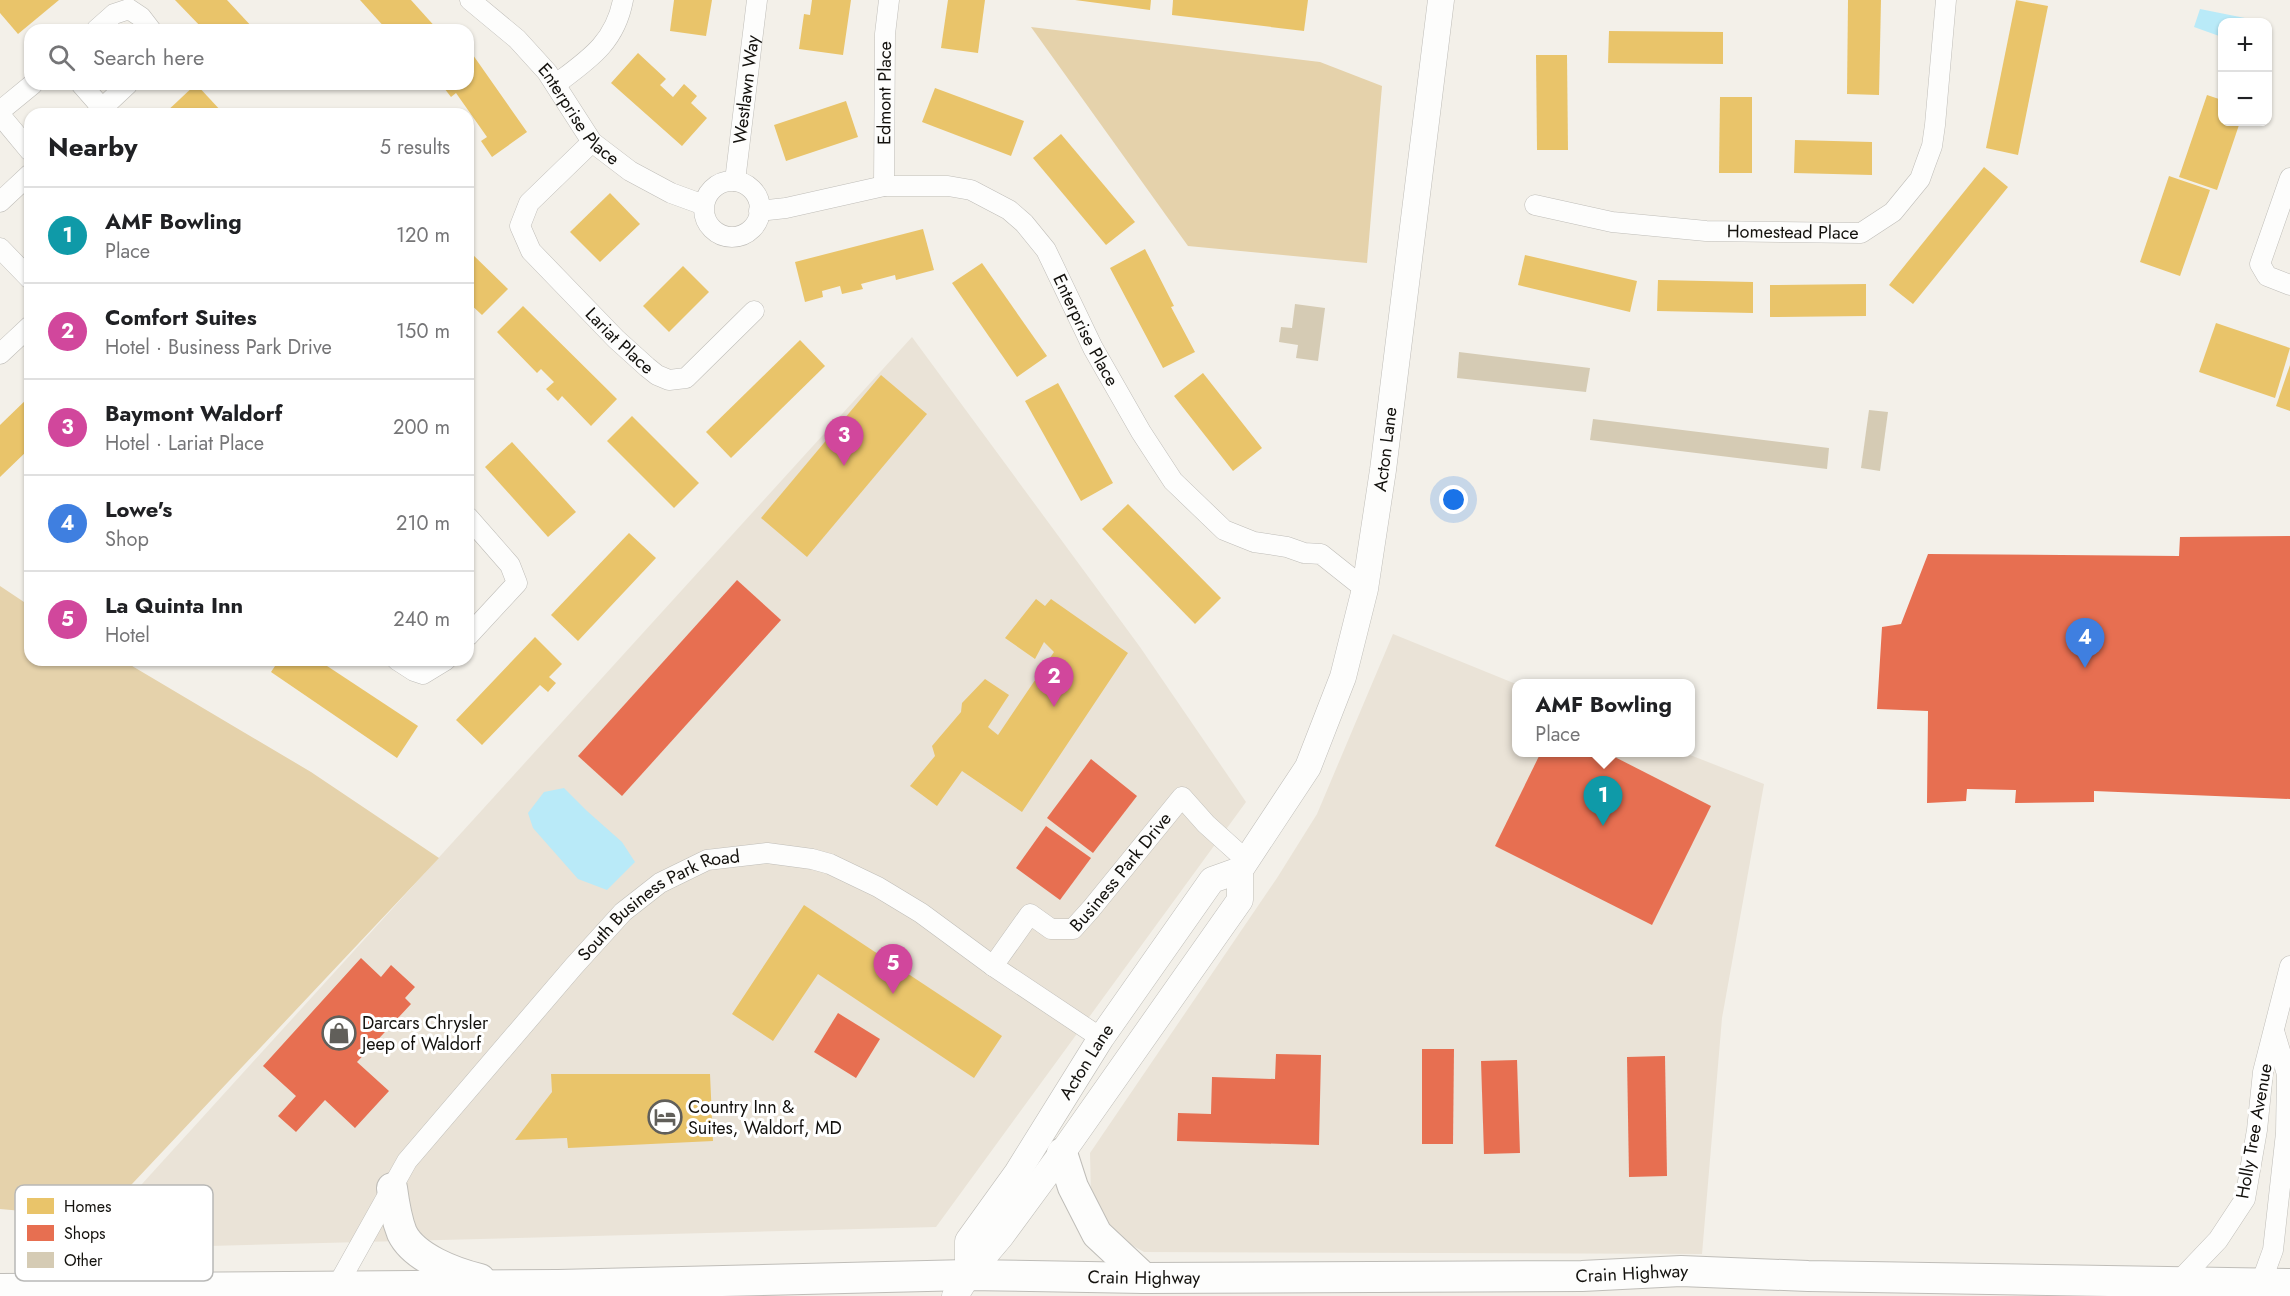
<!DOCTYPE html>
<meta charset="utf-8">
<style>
:root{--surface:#fff;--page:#f2f2f2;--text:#202124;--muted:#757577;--line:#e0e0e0;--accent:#615f5a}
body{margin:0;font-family:Jost,sans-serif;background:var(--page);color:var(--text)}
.controls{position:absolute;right:18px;top:18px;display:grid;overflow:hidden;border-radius:12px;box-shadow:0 2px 4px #0004}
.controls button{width:54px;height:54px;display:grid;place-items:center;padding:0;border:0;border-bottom:2px solid var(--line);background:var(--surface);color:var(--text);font:30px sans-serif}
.you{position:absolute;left:1454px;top:500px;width:21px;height:21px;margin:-15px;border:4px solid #fff;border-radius:50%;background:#1a73e8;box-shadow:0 0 0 9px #1a73e833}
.badge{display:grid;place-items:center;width:39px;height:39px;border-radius:50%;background:var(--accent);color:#fff;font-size:20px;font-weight:700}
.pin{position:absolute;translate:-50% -50px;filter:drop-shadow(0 2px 3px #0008)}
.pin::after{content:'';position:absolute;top:32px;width:21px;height:18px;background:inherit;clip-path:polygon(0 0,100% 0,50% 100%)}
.popup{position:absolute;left:1512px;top:679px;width:183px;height:78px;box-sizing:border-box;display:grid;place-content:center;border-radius:12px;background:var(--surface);filter:drop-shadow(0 2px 4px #0005);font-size:20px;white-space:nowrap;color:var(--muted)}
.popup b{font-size:22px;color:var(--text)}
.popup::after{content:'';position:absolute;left:50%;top:100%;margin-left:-12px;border:12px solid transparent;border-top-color:var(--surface)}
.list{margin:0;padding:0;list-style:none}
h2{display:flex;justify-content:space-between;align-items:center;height:78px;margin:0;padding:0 24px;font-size:26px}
h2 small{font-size:20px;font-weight:400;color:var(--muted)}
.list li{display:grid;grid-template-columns:39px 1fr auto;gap:18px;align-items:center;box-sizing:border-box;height:96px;padding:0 24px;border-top:2px solid var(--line)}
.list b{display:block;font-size:22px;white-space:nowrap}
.list p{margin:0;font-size:20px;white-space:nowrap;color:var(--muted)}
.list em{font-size:20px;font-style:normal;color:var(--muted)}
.icon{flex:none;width:33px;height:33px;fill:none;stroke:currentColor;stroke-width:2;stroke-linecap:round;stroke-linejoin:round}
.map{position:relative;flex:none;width:2290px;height:1296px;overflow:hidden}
.search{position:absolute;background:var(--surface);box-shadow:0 2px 4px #0004;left:24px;top:24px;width:450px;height:66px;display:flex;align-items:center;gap:15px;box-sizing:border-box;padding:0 21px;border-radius:18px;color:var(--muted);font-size:22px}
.panel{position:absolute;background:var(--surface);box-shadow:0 2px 4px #0004;left:24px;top:108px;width:450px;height:558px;border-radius:18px}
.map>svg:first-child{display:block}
.built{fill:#eae3d7}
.green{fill:#e5d2ab}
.water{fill:#b9eaf8}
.homes{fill:#e9c46a}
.shops{fill:#e76f51}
.building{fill:#d5cbb4}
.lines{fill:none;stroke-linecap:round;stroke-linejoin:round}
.minor-casing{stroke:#bfbdb8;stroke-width:21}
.major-casing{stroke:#bfbdb8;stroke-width:27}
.highway-casing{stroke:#bfbdb8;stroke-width:32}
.minor{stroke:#fdfdfc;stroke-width:20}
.major{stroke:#fdfdfc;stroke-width:26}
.highway{stroke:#fdfdfc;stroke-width:30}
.labels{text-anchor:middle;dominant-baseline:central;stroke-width:6;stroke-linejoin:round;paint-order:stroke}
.street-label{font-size:18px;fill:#13110d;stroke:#fff}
.poi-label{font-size:18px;fill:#13110d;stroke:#fff;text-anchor:start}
.key{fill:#fff;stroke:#b8b8b6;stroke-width:1.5}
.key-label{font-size:16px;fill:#13110d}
</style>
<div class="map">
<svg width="2290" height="1296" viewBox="0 0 2290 1296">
<rect width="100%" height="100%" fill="#f3f0e9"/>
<g class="built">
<path d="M912,337L1140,647L1246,802L936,1227L171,1247L92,1239Z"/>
<path d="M1393,634L1516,684V752L1685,753L1764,784L1722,1018L1702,1254L1144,1252L1108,1232L1091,1195L1090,1153L1277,878L1317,814Z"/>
</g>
<g class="green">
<path d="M1031,27L1320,62L1382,86L1367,263L1188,246Z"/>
<path d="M0,586L30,606V660H122L311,772L439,858L100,1218L0,1209Z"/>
</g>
<g class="water">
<path d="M2200,9L2265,22H2222V37L2194,27Z"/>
<path d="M564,788L587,811L622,842L635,862L607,890L578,879L533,828L528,813L544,792Z"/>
</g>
<g class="homes">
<path d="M0,0H59L18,34L0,13Z"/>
<path d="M175,0H227L253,28L251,30H204Z"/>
<path d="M360,0H411L438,30H387Z"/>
<path d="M674,0H712L706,36L670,31Z"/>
<path d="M812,0H851L843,55L799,49L804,14L810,15Z"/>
<path d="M948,0H985L978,53L941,48Z"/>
<path d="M1075,0H1151L1150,10Z"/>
<path d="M1173,0H1308L1304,31L1172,15Z"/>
<path d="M1848,0H1881L1879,95L1847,94Z"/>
<path d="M2016,0L2048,6L2018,155L1986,148Z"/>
<path d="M1609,31L1723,32V64L1608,63Z"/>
<path d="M638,53L666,79L660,85L673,97L684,84L697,96L691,103L707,118L682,146L611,83Z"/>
<path d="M473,55L527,132L492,157L481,141L487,137L456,93L451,97L441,84H468V59Z"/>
<path d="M1536,55H1567L1568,150H1537Z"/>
<path d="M196,84L222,112L164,114Z"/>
<path d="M935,88L1024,121L1011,156L922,122Z"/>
<path d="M2207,95L2222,100V122H2240L2217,190L2179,177Z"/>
<path d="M1720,97H1752V173H1719Z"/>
<path d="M846,101L858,137L786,161L774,125Z"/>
<path d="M1061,134L1135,222L1106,245L1033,158Z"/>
<path d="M1795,140L1872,142V175L1794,173Z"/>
<path d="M1984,167L2008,187L1913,304L1889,285Z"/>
<path d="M2169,176L2210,190L2180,276L2140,262Z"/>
<path d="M610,193L640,224L600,262L570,232Z"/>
<path d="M923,229L934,270L896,280L895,275L861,284L863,289L842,294L840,286L822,291L823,297L805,302L795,262Z"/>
<path d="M1145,249L1174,306L1171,307L1195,352L1163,368L1110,268Z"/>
<path d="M468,250L508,289L482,315L468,302Z"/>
<path d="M1525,255L1637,281L1630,312L1518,285Z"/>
<path d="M982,263L1047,356L1017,377L952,283Z"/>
<path d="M683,266L709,292L669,332L643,306Z"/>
<path d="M1658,280L1753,282V313L1657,311Z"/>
<path d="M1866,284V316L1770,317V285Z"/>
<path d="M523,306L617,399L591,426L562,396L558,401L546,389L554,382L541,369L537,373L497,332Z"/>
<path d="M2216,323L2290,348L2275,398L2199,372Z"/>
<path d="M800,340L825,366L731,458L706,432Z"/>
<path d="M2290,365V411L2276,406Z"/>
<path d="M1203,373L1262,448L1233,471L1174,396Z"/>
<path d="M881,375L927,414L807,557L761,518Z"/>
<path d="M1058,383L1113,483L1081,501L1025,401Z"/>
<path d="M30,396V448L0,477V425Z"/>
<path d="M632,416L699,483L674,508L607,441Z"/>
<path d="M512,442L576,512L548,537L485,467Z"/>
<path d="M1128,504L1221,598L1195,624L1102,529Z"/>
<path d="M629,533L656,558L578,641L551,615Z"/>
<path d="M1036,599L1045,606L1051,599L1128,653L1022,812L962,771L937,806L910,786L935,756L932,746L961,712L962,703L985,679L1009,695L988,727L998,735L1054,652L1044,642L1035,659L1005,638Z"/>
<path d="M535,637L562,664L549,677L556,683L548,692L540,685L482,745L456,720Z"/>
<path d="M279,660H318L418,726L397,758L271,672Z"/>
<path d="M804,905L1002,1036L974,1078L818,974L773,1041L732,1014Z"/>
<path d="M551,1074H710L713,1141L568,1148L567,1138L515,1140L552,1092Z"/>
</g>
<g class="shops">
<path d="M2290,536V799L2094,791V802L2015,803L2016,790L1967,789L1966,801L1927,803L1928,711L1877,709L1882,627L1901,624L1928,554L2179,556L2180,537Z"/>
<path d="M737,580L781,620L622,796L578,756Z"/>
<path d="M1541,752H1605L1711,806L1652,925L1495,846Z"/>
<path d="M1091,759L1137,796L1093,853L1047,818Z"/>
<path d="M1046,826L1091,858L1060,900L1016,868Z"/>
<path d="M361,958L381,977L391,965L415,987L405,998L411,1004L357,1062L389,1091L355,1128L325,1100L296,1132L278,1116L296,1096L263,1066Z"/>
<path d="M838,1013L880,1039L856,1078L814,1052Z"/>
<path d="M1422,1049H1454L1453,1144H1422Z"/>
<path d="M1276,1054L1321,1055L1319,1145L1177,1141L1178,1113L1211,1114L1212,1077L1275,1079Z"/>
<path d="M1665,1056L1667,1176L1629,1177L1627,1057Z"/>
<path d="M1517,1060L1520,1153L1484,1154L1481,1061Z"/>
</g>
<g class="building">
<path d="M1295,304L1325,308L1318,361L1296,358L1298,345L1279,342L1281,327L1292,328Z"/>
<path d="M1459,352L1590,368L1586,392L1457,378Z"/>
<path d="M1869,410L1888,412L1880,471L1861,468Z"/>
<path d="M1593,419L1829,448L1827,469L1590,440Z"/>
</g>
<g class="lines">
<g class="minor-casing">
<g id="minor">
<path id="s1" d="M470,0L517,39L547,72L592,142L630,171L671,193L704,205"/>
<path d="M96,30L114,14L129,9L141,17L151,30"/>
<path d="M81,84L102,108"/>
<path d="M556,84C588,60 615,43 623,0"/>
<path d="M0,111L33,84"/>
<path d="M96,114L128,84"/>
<path d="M0,115L30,151"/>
<path id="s2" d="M592,142L529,203L520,226L531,251L616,339L647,367L657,375L669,380L686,378L754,311"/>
<path d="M2290,178L2260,264L2267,276L2290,285"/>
<path id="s3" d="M735,181L757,0"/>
<circle cx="732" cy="209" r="28"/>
<path id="s4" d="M884,186L885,34L889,0"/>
<path d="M0,202L30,174"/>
<path id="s5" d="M1535,205L1612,222L1706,231L1861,233L1893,212L1920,179L1925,165L1932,146L1935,125L1946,0"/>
<path id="s6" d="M759,211L786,208L884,186H948L971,190L1009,210L1024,223L1046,250L1093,348L1141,432L1173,481L1224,530L1254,542L1287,547L1304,553L1321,554L1365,589"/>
<path d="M0,248L30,279"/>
<path d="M0,354L30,326"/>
<path d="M468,517L510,565L517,583L468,636"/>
<path d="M397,660L414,671L423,674L446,660"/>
<path id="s7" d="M993,966L1030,914L1051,929H1073L1091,909L1182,797L1206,824L1246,860"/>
<path d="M2179,1281L2218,1240L2245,1199L2257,1130L2263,1072L2290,966"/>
<path d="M2261,1283L2273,1250L2286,1133L2287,1074L2274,1031"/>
<path id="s8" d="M336,1288L407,1161L574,966L623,912L660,883L707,860L767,853L812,859L830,864L878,887L921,913L993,966L1101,1038"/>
</g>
</g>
<g class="major-casing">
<g id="major">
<path id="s9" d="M968,1275V1241L1017,1173L1101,1038L1212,880L1240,870"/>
<path id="s10" d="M955,1296L968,1275L1001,1236L1062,1153L1240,900V870L1308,767L1343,677L1365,589L1383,470L1441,0"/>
</g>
</g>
<g class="highway-casing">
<g id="highway">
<path d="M1062,1153L1073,1187L1097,1234L1144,1278"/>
<path d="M392,1188C394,1203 396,1218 402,1233C414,1258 455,1273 480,1279"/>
<path id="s11" d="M0,1289L558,1285L968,1275L1144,1278L1582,1276L1681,1271L1808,1276L2290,1284"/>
</g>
</g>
<use href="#minor" class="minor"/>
<use href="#major" class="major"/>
<use href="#highway" class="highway"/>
</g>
<defs>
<g id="shop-ring" transform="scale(1.725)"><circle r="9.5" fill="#fff" stroke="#615f5a" stroke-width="1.5"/><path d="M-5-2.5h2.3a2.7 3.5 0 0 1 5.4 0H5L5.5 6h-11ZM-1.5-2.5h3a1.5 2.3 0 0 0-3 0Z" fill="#615f5a"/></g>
<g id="hotel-ring" transform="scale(1.725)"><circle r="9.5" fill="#fff" stroke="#615f5a" stroke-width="1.5"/><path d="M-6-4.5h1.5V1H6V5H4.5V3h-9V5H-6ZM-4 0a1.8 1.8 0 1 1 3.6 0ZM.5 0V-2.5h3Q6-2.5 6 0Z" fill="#615f5a"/></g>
</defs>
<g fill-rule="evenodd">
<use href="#shop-ring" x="339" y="1033"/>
<use href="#hotel-ring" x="665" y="1117"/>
</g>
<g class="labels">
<g class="street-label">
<text stroke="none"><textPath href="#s3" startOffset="92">Westlawn Way</textPath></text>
<text stroke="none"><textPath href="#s4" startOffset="93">Edmont Place</textPath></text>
<text stroke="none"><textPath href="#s1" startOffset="159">Enterprise Place</textPath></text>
<text stroke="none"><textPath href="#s5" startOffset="260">Homestead Place</textPath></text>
<text stroke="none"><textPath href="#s6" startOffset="402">Enterprise Place</textPath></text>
<text stroke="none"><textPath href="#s2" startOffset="266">Lariat Place</textPath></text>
<text stroke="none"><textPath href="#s10" startOffset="970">Acton Lane</textPath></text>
<text stroke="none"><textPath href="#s7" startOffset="186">Business Park Drive</textPath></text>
<text stroke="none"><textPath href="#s8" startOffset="510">South Business Park Road</textPath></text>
<text stroke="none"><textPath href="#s9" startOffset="249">Acton Lane</textPath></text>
<text transform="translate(2254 1131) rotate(-80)">Holly Tree Avenue</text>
<text stroke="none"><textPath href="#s11" startOffset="1632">Crain Highway</textPath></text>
<text stroke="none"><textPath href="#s11" startOffset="1144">Crain Highway</textPath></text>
</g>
<g class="poi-label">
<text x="362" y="1023">Darcars Chrysler<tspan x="362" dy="21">Jeep of Waldorf</tspan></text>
<text x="688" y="1107">Country Inn &amp;<tspan x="688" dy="21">Suites, Waldorf, MD</tspan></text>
</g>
</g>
<rect x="15" y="1185" width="198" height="96" rx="9" class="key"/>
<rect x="27" y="1198" width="27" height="16" fill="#e9c46a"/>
<rect x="27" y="1225" width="27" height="16" fill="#e76f51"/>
<rect x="27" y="1252" width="27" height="16" fill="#d5cbb4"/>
<g class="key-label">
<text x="64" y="1212">Homes</text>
<text x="64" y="1239">Shops</text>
<text x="64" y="1266">Other</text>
</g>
</svg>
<div class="controls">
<button>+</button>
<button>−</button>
</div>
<div class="you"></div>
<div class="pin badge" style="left:1603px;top:826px;background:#0f9aa8">1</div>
<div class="popup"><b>AMF Bowling</b>Place</div>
<div class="pin badge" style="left:1054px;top:707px;background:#d1479c">2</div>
<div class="pin badge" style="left:844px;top:466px;background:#d1479c">3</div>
<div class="pin badge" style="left:2085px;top:668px;background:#3f7fe0">4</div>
<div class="pin badge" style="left:893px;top:994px;background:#d1479c">5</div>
<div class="search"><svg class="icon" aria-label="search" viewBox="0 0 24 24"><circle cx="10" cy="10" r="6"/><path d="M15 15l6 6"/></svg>Search here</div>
<section class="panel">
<h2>Nearby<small>5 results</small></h2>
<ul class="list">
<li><span class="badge" style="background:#0f9aa8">1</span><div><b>AMF Bowling</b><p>Place</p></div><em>120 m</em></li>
<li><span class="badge" style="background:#d1479c">2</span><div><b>Comfort Suites</b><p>Hotel · Business Park Drive</p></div><em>150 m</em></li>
<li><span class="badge" style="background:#d1479c">3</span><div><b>Baymont Waldorf</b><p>Hotel · Lariat Place</p></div><em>200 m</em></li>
<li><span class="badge" style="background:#3f7fe0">4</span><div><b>Lowe's</b><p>Shop</p></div><em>210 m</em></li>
<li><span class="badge" style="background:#d1479c">5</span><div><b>La Quinta Inn</b><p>Hotel</p></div><em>240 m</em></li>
</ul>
</section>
</div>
